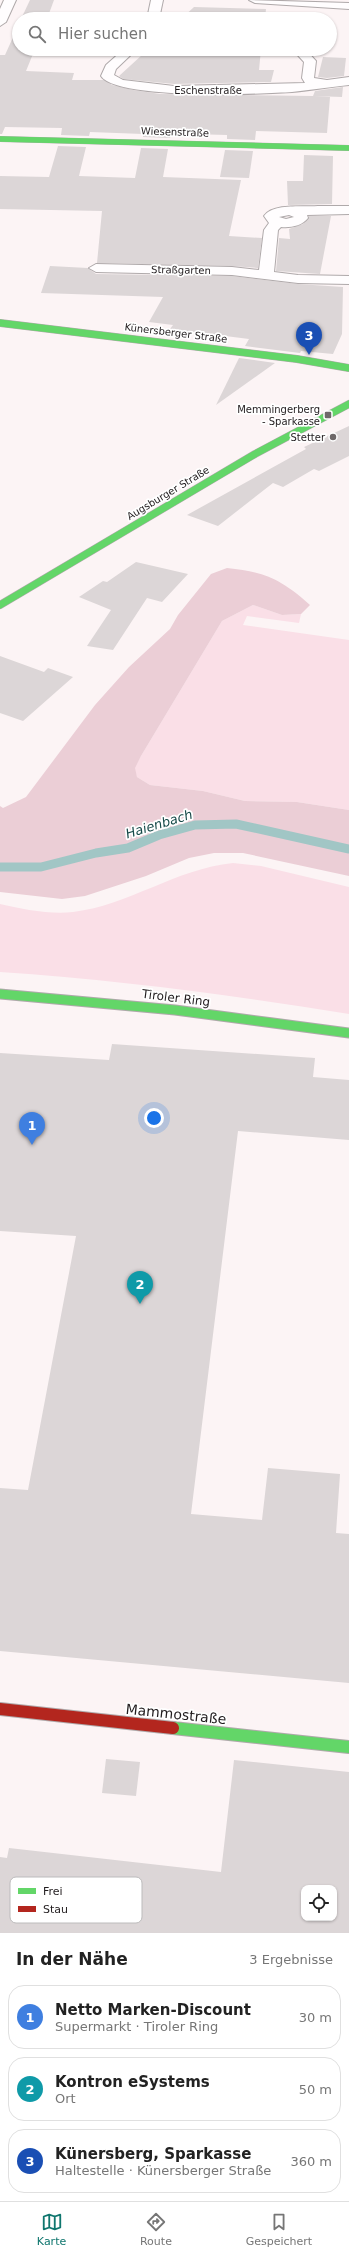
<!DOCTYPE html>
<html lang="de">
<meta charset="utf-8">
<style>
:root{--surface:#fff;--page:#f6f6f6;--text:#222;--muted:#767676;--line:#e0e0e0;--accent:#0f766e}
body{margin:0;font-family:"DejaVu Sans",sans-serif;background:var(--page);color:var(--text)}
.controls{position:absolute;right:12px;bottom:12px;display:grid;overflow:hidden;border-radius:8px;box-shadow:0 1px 3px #0004}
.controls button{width:36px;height:36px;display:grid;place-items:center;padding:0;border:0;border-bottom:1px solid var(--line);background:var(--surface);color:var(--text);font:20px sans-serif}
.you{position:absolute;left:154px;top:1118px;width:14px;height:14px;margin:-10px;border:3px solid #fff;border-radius:50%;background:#1a73e8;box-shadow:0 0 0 6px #1a73e833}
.badge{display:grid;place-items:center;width:26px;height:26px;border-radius:50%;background:var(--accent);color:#fff;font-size:13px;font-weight:700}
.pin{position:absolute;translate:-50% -33px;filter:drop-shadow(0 1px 2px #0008)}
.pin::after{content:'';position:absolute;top:21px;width:14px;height:12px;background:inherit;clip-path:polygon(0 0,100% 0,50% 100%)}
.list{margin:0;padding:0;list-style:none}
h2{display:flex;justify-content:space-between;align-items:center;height:52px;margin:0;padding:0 16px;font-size:17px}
h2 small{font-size:13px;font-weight:400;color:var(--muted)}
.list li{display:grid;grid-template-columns:26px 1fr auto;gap:12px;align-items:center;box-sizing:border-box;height:64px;margin:0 8px 8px;padding:0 8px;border:1px solid var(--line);border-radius:16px}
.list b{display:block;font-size:15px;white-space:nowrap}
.list p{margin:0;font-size:13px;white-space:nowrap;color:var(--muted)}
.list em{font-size:13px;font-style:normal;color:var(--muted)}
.icon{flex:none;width:22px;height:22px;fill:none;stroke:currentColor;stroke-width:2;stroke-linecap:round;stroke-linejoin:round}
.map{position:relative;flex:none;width:349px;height:1933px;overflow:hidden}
.search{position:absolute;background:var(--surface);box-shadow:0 1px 3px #0004;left:12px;right:12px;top:12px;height:44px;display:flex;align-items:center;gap:10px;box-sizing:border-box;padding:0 14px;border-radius:22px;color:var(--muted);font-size:15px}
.sheet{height:268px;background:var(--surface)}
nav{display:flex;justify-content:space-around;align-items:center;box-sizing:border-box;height:56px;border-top:1px solid var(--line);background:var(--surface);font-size:11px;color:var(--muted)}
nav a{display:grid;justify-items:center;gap:2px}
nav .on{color:var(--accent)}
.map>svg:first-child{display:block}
.green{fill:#fadfe7}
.forest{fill:#ebced6}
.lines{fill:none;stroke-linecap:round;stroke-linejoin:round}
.stream{stroke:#a1c6c5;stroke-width:9}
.building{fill:#dcd6d7;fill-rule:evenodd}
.street-casing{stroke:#afa9aa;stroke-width:2}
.fast-far3-casing{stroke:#afa9aa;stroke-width:6}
.fast-far2-casing{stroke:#afa9aa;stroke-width:8}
.fast-far1-casing{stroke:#afa9aa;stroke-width:11}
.fast-casing{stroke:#afa9aa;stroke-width:14}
.jam-casing{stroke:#afa9aa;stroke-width:14}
.street{fill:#fffdfe;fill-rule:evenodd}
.fast-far3{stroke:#63d668;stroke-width:5.5}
.fast-far2{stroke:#63d668;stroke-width:7}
.fast-far1{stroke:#63d668;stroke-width:9}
.fast{stroke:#63d668;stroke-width:12}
.jam{stroke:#b3261e;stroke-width:12}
.poi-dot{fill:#6e6869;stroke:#fff;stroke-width:1.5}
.labels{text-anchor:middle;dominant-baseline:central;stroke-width:3.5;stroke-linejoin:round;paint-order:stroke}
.far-street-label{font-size:10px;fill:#211c1e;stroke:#fff}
.far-poi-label{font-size:10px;fill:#211c1e;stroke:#fff;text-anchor:end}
.street-label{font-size:12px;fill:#211c1e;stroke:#fff}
.water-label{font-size:13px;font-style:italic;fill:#174a49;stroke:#fff}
.near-street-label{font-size:14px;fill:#211c1e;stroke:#fff}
.key{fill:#fff;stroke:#bcbbbc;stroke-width:1}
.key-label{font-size:11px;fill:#211c1e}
</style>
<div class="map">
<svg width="349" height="1933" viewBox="0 0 349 1933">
<rect width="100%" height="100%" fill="#fcf4f5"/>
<g class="green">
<path d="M253,605L282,615L301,614L299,623L247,616L243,625L349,640V810L297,802L245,801L203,791L150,785L137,777L134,768L141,756L222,621Z"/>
<path d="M233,863L261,866L349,887V1014C233,995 117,980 0,972V904C21,909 52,915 73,912C130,905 175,869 233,863Z"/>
</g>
<path class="forest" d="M227,568C265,572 281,579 310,605L301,614L282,615L253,605L222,621L141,756L135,768L137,777L150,785L203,791L245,801L297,802L349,810V876L243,853H214L189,858L146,876L85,896L62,899L0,892V806L3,808L26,797L95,705L129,667L170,629L178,615L211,574Z"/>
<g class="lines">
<path class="stream" d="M0,867H41L96,853L128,848L159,835L195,825L236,824L349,849"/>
</g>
<g class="building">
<path d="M30,0H54L47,19H21Z"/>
<path d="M194,7L266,9L265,19H181Z"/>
<path d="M19,24V49H35L26,71L74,73L72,80H105L112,85L133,90L160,94L313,96L315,91L343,87L342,97L314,96L330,97L327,133L256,131L255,140L227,139V135L190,134H171L170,138L143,137V134L90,132L89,136L61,135L62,128L5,127L2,134H0V55H5Z"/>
<path d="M155,49H261L259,70H274L271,82L174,84L123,79L119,76L142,55H153Z"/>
<path d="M323,57L346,58L344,76L327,78L318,77Z"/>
<path d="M58,146L86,147L79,176L135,178L141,148L168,149L163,177L241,180L229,236L262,238L258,268L232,266L97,263L102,211L0,209V176L49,177Z"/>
<path d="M225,150L253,151L249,178L220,177Z"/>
<path d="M304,155L333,156L332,204L288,205L287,181H303Z"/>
<path d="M309,216H331L320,274L276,271L279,238L290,239L289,229L303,224Z"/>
<path d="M50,266L88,268L96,274L232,276L298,284L343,287L342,334L333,354L301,351L300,353L245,346L249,339L170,329L173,325L149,322L163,297L41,293Z"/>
<path d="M239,358L275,363L216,405Z"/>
<path d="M349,426V456L319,471L314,469L283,487L273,483L218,526L187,515L306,449L304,447Z"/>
<path d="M136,562L188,574L162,602L147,598L113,650L87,646L111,610L79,597L103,581L107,582Z"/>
<path d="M0,656L44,672L48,668L73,677L23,721L0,713Z"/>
<path d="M112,1044L315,1058L313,1077L349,1080V1140L238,1131L191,1514L262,1520L268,1468L340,1474L336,1533L349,1534V1683L0,1651V1488L28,1490L76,1236L0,1231V1053L109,1060Z"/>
<path d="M106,1759L140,1762L136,1796L102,1793Z"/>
<path d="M234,1760L349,1772V1933H0V1857L7,1858L9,1848L221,1872ZM304,1888H334V1918H304Z"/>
</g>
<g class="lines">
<g class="street-casing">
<g id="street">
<path d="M4,0H16L6,22L0,26V9Z"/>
<path d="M151,0H163L159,19H147Z"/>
<path d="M249,0L349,3V9L255,3Z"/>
<path d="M124,49H137L116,69L114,75L123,80L174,86L305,83L302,78L304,62L293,50L305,49L316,61L314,78L327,80L349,77V85C330,87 311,90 292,92C260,94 117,100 101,76L106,65Z"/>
<path d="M318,206H349V214L307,215L308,218C302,226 290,228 281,227L278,230L274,272L298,275L349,276V284L298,283L232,275L96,272L89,268L96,264L232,267L259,270L264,230L269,223L264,216C273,203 303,207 318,206ZM289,215L294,217L286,219L279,217Z"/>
</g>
</g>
<g class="fast-far3-casing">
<path id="fast-far3" d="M0,139L349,148"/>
</g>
<g class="fast-far2-casing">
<g id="fast-far2">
<path d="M0,323L297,359L349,368"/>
<path d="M0,605L255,454L349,404"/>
</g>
</g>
<g class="fast-far1-casing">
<path id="fast-far1" d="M0,994L175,1010L349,1033"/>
</g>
<g class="fast-casing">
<path id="fast" d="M173,1728L349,1747"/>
</g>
<g class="jam-casing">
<path id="jam" d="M0,1709L173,1728"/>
</g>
<use href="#street" class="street"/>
<use href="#fast-far3" class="fast-far3"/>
<use href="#fast-far2" class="fast-far2"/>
<use href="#fast-far1" class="fast-far1"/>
<use href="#fast" class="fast"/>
<use href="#jam" class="jam"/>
</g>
<g class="poi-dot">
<rect x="324" y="411" width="8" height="8" rx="2"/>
<circle cx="333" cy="437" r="4"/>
</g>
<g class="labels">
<g class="far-street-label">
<text x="208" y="90">Eschenstraße</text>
<text transform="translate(175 132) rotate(2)">Wiesenstraße</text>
<text transform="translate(181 270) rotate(1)">Straßgarten</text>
<text transform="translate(176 333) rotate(7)">Künersberger Straße</text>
<text transform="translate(168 493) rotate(-31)">Augsburger Straße</text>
</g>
<g class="far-poi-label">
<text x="320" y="409">Memmingerberg<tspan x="320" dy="12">- Sparkasse</tspan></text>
<text x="325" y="437">Stetter</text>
</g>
<g class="street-label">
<text transform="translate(176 998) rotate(7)">Tiroler Ring</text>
</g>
<g class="water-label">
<text transform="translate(159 824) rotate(-17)">Haienbach</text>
</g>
<g class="near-street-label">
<text transform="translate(176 1714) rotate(6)">Mammostraße</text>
</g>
</g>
<rect x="10" y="1877" width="132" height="46" rx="6" class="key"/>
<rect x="18" y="1888" width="18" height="6" fill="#63d668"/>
<rect x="18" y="1906" width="18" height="6" fill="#b3261e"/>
<g class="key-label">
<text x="43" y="1895">Frei</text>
<text x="43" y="1913">Stau</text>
</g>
</svg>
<div class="controls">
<button><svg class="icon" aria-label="locate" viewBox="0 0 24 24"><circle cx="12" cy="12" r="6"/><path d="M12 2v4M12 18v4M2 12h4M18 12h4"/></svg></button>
</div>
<div class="you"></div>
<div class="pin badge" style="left:32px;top:1145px;background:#3f7fe0">1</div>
<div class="pin badge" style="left:140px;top:1304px;background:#0f9aa8">2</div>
<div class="pin badge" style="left:309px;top:355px;background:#1a4fb4">3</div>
<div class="search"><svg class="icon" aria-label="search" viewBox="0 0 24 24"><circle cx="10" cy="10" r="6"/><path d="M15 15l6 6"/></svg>Hier suchen</div>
</div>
<section class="sheet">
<h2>In der Nähe<small>3 Ergebnisse</small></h2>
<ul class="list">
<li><span class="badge" style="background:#3f7fe0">1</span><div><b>Netto Marken-Discount</b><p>Supermarkt · Tiroler Ring</p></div><em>30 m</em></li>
<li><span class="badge" style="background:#0f9aa8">2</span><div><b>Kontron eSystems</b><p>Ort</p></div><em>50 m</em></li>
<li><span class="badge" style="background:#1a4fb4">3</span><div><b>Künersberg, Sparkasse</b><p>Haltestelle · Künersberger Straße</p></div><em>360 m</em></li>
</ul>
</section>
<nav>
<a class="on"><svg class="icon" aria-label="map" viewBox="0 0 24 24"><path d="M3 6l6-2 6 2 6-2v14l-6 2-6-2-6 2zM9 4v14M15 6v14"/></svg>Karte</a>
<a><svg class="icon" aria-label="directions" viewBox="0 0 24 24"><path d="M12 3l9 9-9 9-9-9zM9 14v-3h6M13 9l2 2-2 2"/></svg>Route</a>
<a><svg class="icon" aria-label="saved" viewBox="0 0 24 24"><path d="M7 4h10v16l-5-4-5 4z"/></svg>Gespeichert</a>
</nav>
